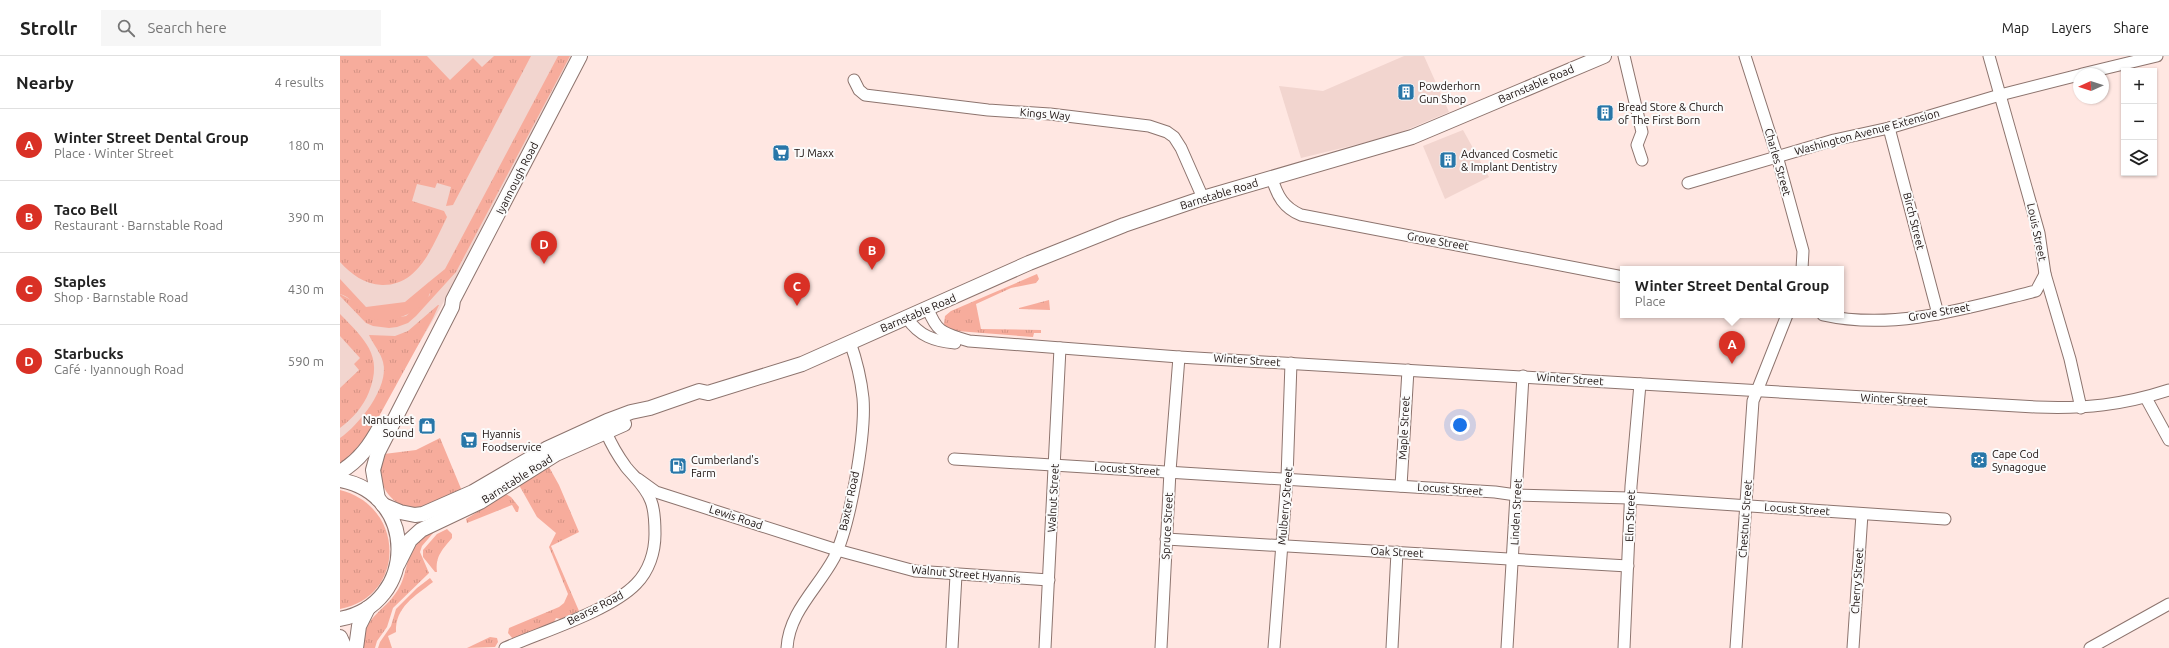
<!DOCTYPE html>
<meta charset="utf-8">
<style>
:root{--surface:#fff;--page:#f6f6f6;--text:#222;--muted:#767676;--line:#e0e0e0;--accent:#d93025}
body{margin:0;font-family:Ubuntu,sans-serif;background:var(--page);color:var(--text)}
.controls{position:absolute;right:12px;top:12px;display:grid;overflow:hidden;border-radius:0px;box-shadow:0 1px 3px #0004}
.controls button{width:36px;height:36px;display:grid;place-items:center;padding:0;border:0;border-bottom:1px solid var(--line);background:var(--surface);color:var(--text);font:20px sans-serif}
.compass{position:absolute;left:1733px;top:12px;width:36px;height:36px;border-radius:50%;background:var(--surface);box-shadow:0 1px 3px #0004;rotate:267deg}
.you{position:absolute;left:1120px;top:369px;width:14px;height:14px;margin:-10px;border:3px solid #fff;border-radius:50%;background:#1a73e8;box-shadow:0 0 0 6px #1a73e833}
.badge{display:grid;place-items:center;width:26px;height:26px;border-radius:50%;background:var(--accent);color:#fff;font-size:13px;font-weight:700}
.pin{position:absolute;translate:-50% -33px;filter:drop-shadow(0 1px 2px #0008)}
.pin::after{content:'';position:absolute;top:21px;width:14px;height:12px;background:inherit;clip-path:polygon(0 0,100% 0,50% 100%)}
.popup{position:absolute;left:1280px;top:210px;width:224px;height:52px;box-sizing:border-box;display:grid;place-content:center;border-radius:0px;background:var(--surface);filter:drop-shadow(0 1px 3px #0005);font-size:13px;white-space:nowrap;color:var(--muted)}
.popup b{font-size:15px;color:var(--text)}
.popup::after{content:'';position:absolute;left:50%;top:100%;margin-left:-8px;border:8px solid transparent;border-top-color:var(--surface)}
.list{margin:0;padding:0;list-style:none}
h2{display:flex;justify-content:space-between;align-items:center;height:52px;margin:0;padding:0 16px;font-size:17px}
h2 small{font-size:13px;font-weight:400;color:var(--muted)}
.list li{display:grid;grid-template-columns:26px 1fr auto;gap:12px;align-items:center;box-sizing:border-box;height:72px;padding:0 16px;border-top:1px solid var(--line)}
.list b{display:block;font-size:15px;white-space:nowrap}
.list p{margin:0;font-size:13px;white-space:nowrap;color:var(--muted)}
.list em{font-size:13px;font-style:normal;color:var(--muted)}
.icon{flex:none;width:22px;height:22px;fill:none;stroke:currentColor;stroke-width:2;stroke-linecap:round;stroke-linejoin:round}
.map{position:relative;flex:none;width:1829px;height:592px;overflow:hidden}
header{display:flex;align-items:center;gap:24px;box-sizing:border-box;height:56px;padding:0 20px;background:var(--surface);border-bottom:1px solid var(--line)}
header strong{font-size:19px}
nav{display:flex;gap:22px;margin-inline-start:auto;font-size:14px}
.search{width:280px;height:36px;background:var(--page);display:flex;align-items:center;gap:10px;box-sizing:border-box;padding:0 14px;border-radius:0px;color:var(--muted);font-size:15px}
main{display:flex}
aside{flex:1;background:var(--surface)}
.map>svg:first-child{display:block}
.built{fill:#f2d5cf}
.grass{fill:url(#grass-tufts)}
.garden{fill:#f7ac9c}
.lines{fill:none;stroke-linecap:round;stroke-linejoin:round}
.minor-casing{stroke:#8d746e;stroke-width:13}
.major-casing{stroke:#8d746e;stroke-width:16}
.minor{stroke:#fff;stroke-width:11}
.major{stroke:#fff;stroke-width:14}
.labels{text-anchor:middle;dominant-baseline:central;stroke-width:4;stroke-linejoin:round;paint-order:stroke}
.street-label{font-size:11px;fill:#190f0d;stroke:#fbfbfb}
.poi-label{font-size:11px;fill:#190f0d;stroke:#fbfbfb;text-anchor:start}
</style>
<header>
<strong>Strollr</strong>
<div class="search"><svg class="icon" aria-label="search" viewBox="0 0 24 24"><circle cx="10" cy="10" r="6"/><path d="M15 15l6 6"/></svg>Search here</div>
<nav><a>Map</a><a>Layers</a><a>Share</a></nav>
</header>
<main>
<aside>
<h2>Nearby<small>4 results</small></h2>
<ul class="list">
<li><span class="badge">A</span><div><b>Winter Street Dental Group</b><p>Place · Winter Street</p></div><em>180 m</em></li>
<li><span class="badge">B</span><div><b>Taco Bell</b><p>Restaurant · Barnstable Road</p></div><em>390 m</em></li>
<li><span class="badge">C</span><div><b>Staples</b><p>Shop · Barnstable Road</p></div><em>430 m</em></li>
<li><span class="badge">D</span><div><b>Starbucks</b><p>Café · Iyannough Road</p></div><em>590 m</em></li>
</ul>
</aside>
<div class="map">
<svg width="1829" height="592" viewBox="0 0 1829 592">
<defs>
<pattern id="grass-tufts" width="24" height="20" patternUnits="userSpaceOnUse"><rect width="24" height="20" fill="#f7ac9c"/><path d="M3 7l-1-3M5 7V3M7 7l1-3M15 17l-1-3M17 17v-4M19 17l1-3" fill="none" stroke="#d39385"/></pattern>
</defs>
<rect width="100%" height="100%" fill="#ffe7e2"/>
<g class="built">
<path d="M0,0H231L101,251L20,385L0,404Z"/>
<path d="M1064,0H1084L1109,56L1052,80L961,102L939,30L983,35Z"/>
<path d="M1123,74L1149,121L1105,143L1083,90Z"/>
</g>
<g class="grass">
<path d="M0,0H87L110,24L133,2L142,11L154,0H191L113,149L106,150L111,131L97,127L95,132L77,128L72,145L104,155L107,161C93,189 79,230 42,229C24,228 11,218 0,206Z"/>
<path d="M218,0H230L116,216L76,260L68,267L57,271L49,272L33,270L26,267L0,240V238L46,263L66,260L90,239L89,226L105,213Z"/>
<path d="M697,218L699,223L696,227L671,232L636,248L641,273L701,274V277H694L693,281L617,275L606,272L604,268L605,260L611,255Z"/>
<path d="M709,244L710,254L679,253V252Z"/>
<path d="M98,249H99L93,262L26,384L17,395L0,408V382C18,370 50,331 43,306C41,297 33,288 29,279L55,280L68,275Z"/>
<path d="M0,258C24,283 44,299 29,336C23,351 13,362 0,372V332L19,314L14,308L20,302L0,280Z"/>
<path d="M100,382L122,435C108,441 93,450 78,452C57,454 41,435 40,416C40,410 43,403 44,398L76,394Z"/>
<path d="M209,411L219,429L239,476L211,490L239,555L221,563L216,562L214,566L173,583L168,577L169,572L219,551L224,547L228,538L209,491L216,477L197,461L179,429Z"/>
<path d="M0,434C65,450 67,540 0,553Z"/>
<path d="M166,438L171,441L179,451L178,456H176L172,449L127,467L126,463Z"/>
<path d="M107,473L112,478V482C103,493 95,500 97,516H95L83,501V494L97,478Z"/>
<path d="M94,476L82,490L80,496L89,517L53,552L47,571L37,585L35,592H22C23,557 48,556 61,528C67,515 67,498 76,487C81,482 87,479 94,476Z"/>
<path d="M90,522L93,526C75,540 55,551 56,576L48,580L52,592H38L40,586L51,570L56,553L77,532Z"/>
<path d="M150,581L157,582L158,586L155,591L127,592Z"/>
</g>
<path class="garden" d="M0,223L26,251L65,246L89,226C93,235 89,241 83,248C69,261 40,272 23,257C16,251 10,240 0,238Z"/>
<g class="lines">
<g class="minor-casing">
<g id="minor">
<path d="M1284,0L1302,76L1297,89L1302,104"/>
<path d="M1405,0L1437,100L1463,195L1462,213"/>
<path d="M1649,0L1699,177L1705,218L1730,303L1741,352"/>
<path d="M1742,18L1817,0"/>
<path d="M514,24L519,34L525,39L648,54L710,58L809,70L827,76L834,81L841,92L863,142"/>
<path d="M1549,72L1598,258"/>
<path d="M932,122C937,140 944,152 961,159L1283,221"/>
<path d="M1348,127L1494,84L1549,72L1660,39L1739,19"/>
<path d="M588,253C598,279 605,277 629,285L839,301L1696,351C1745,353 1783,349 1829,334"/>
<path d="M1483,259C1554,275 1627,252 1696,235L1705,218"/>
<path d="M567,262C579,280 594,285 615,287"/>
<path d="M1806,342L1829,384"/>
<path d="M614,403L1155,436L1176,439L1290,442L1605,463"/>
<path d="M298,423L316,436L497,494L575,515L709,524"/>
<path d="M1061,430L1068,314"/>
<path d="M826,483L1288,510"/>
<path d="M165,592C201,576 270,555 296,528C309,515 315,496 315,478C315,467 315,455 311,445C306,431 295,422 286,411C278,400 271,388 266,376"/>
<path d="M447,592C449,556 478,532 494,502C510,470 526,378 523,342C521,323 516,303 510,286"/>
<path d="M612,592L616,519"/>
<path d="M705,592L720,292"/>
<path d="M821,592L830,415L839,301"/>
<path d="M934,592L947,422L951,307"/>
<path d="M1052,592L1057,496"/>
<path d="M1167,592L1183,320"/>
<path d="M1284,592L1291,430L1300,328"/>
<path d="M1396,592L1413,345L1447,259"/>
<path d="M1513,592L1522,458"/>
<path d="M1750,592L1829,548"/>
</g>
</g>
<g class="major-casing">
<g id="major">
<path d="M0,416C20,404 30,389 41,369"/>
<path d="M0,424C78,438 78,548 0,563"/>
<path d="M38,443L33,414L38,396L112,251L113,244L240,0"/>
<path d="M43,449L60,456L75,459L83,458L133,436L208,392L267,365L291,356L310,352L359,335L368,337L462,308L689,207L784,169L863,142L1072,81L1264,0"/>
<path d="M58,508L70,484L81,474L140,446L216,398L284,368"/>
<path d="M0,581L5,592"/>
<path d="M16,592L19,570L28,552"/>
</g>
</g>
<use href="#minor" class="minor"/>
<use href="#major" class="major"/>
</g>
<defs>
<g id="building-square" transform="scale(0.9)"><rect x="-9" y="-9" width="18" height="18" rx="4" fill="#2876a8" stroke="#fbfbfb"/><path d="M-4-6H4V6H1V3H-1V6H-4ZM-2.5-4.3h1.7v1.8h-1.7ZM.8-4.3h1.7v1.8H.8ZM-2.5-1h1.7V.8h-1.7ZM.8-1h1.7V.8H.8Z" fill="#fff"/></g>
<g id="supermarket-square" transform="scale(0.9)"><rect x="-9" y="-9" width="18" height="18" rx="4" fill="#2876a8" stroke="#fbfbfb"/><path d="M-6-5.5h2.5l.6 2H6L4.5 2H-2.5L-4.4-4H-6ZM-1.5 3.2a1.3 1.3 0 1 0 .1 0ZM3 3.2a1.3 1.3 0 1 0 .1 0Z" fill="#fff"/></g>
<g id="shop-square" transform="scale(0.9)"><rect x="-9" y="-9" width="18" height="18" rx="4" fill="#2876a8" stroke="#fbfbfb"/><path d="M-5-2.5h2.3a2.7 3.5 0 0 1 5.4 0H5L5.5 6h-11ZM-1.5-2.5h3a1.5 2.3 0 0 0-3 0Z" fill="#fff"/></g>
<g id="synagogue-square" transform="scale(0.9)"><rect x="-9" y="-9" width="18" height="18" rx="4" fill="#2876a8" stroke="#fbfbfb"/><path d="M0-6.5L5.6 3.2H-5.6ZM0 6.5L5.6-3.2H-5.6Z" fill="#fff"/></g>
<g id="fuel-square" transform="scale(0.9)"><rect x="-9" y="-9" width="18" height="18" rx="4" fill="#2876a8" stroke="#fbfbfb"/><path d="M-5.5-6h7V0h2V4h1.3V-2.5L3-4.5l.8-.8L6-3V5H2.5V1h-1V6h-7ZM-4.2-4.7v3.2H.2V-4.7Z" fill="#fff"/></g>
</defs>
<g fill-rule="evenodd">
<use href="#building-square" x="1066" y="36"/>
<use href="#building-square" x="1265" y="57"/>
<use href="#supermarket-square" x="441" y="97"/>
<use href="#building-square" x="1108" y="104"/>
<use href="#shop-square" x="87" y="370"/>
<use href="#supermarket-square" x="129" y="384"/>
<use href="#synagogue-square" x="1639" y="404"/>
<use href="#fuel-square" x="338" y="410"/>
</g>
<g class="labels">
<g class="street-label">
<text transform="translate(1196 28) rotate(-23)">Barnstable Road</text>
<text transform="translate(705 58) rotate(5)">Kings Way</text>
<text transform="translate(1527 76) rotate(-15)">Washington Avenue Extension</text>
<text transform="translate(1438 106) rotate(74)">Charles Street</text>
<text transform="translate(177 122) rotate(-63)">Iyannough Road</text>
<text transform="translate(879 138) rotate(-17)">Barnstable Road</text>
<text transform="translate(1574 165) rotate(76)">Birch Street</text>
<text transform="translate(1697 176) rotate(78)">Louis Street</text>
<text transform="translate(1098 185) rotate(10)">Grove Street</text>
<text transform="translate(1599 256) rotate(-10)">Grove Street</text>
<text transform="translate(578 257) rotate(-23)">Barnstable Road</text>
<text transform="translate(907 304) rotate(4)">Winter Street</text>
<text transform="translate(1230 323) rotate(4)">Winter Street</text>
<text transform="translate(1554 343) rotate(3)">Winter Street</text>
<text transform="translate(1064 372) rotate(-87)">Maple Street</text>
<text transform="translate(787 413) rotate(4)">Locust Street</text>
<text transform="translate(177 423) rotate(-32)">Barnstable Road</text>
<text transform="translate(1110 433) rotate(4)">Locust Street</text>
<text transform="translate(713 442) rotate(-87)">Walnut Street</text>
<text transform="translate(509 445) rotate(-78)">Baxter Road</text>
<text transform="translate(945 450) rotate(-85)">Mulberry Street</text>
<text transform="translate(1457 453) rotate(4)">Locust Street</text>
<text transform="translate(1176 456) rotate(-87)">Linden Street</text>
<text transform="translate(1290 460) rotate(-88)">Elm Street</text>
<text transform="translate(396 461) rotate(18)">Lewis Road</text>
<text transform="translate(1405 463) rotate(-86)">Chestnut Street</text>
<text transform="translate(827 470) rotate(-87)">Spruce Street</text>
<text transform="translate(1057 496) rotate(3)">Oak Street</text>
<text transform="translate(626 518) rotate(5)">Walnut Street Hyannis</text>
<text transform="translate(1517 525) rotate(-86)">Cherry Street</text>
<text transform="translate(255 552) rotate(-27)">Bearse Road</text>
</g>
<g class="poi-label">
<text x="1079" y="30">Powderhorn<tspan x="1079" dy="13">Gun Shop</tspan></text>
<text x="1278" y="51">Bread Store &amp; Church<tspan x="1278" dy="13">of The First Born</tspan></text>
<text x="454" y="97">TJ Maxx</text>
<text x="1121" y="98">Advanced Cosmetic<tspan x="1121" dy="13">&amp; Implant Dentistry</tspan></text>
<text x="74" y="364" text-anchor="end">Nantucket<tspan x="74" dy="13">Sound</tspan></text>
<text x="142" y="378">Hyannis<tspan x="142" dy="13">Foodservice</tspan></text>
<text x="1652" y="398">Cape Cod<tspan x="1652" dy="13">Synagogue</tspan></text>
<text x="351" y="404">Cumberland's<tspan x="351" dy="13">Farm</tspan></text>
</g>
</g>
</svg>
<div class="controls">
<button>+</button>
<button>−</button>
<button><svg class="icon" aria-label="layers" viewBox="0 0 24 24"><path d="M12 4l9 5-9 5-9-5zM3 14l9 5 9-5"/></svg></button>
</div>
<svg class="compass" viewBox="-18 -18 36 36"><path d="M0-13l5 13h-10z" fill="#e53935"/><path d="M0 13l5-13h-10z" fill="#767676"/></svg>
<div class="you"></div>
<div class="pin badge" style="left:1392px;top:308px">A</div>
<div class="popup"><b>Winter Street Dental Group</b>Place</div>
<div class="pin badge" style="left:532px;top:214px">B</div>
<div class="pin badge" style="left:457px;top:250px">C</div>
<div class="pin badge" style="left:204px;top:208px">D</div>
</div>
</main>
